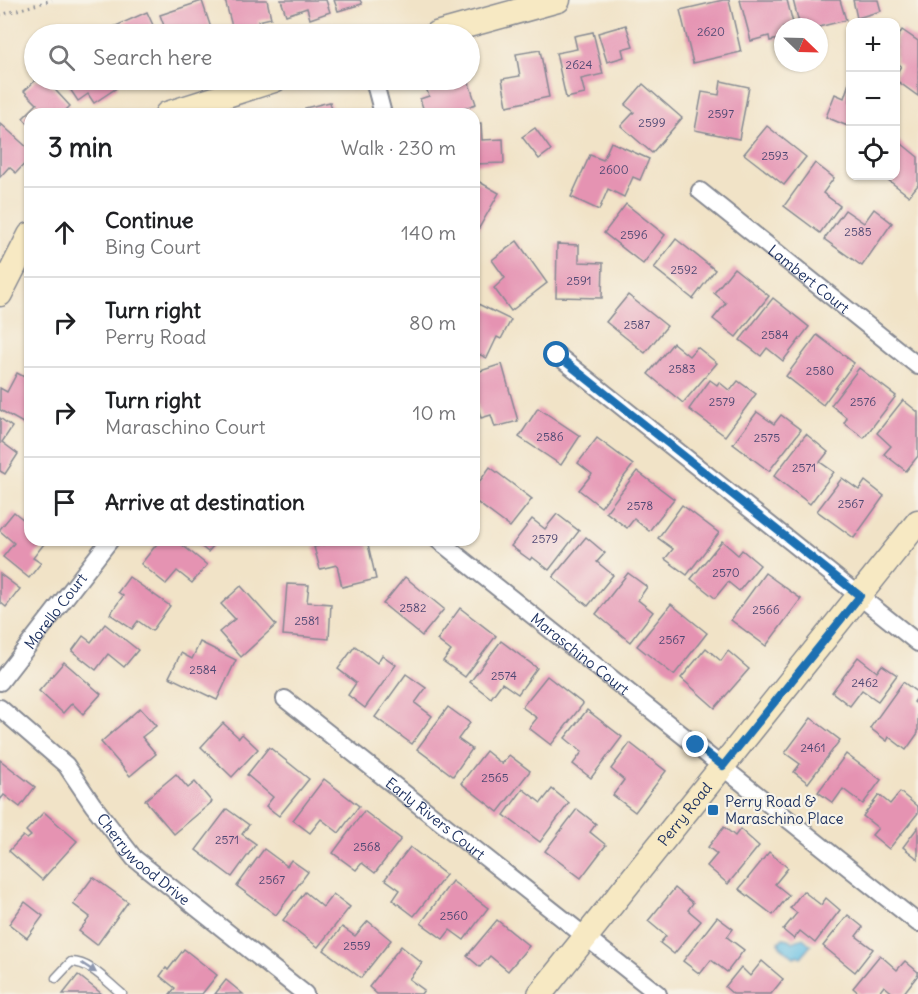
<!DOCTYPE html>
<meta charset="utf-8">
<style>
:root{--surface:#fff;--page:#f2f2f2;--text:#202124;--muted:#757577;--line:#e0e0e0}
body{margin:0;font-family:Delius,sans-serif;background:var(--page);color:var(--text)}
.controls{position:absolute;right:18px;top:18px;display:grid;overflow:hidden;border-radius:12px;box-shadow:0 2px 4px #0004}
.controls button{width:54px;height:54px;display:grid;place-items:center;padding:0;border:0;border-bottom:2px solid var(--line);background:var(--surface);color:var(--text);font:30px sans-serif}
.compass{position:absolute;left:774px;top:18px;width:54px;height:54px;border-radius:50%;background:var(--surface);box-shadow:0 2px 4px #0004;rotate:113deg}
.stop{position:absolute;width:18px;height:18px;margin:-14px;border:4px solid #1f6fb2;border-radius:50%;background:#fff}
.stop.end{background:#1f6fb2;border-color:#fff;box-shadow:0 2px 6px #0008}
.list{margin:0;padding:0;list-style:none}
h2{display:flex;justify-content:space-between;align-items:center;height:78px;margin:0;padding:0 24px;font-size:26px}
h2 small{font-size:20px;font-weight:400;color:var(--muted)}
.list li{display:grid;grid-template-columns:39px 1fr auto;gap:18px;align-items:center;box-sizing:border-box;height:90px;padding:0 24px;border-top:2px solid var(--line)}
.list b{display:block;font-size:22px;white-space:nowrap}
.list p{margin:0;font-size:20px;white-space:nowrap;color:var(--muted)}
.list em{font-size:20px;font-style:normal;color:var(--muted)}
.icon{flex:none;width:33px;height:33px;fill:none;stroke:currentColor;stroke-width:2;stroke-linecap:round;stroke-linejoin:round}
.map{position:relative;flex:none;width:918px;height:994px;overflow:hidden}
.search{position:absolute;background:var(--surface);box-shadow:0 2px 4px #0004;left:24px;top:24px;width:456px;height:66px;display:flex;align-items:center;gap:15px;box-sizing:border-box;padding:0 21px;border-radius:33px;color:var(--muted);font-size:22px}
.panel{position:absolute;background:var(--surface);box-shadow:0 2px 4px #0004;left:24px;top:108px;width:456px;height:438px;border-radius:18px}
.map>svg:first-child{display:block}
.water{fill:#66c0e4;stroke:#4078a1;stroke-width:1.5}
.building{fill:#e593b2}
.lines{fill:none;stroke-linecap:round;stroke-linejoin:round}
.lane-casing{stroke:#868992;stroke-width:11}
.street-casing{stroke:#868992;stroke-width:20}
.secondary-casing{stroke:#868992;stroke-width:27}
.path{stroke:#868992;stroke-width:3;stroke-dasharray:1.5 4.5;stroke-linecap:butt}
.lane{stroke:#fff;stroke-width:8}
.street{stroke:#fff;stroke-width:16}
.secondary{stroke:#f7e9c3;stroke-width:24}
.oneway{fill:#8d97ae}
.route{stroke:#1f6fb2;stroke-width:8}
.poi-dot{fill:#1f6fb2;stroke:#f7f3e8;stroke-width:2}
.labels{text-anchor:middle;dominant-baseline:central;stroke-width:4.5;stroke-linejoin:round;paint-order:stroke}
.number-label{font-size:12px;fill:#4e4873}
.street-label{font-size:15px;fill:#1b2f5e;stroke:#f7f3e8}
.poi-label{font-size:15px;fill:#1b2f5e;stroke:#f7f3e8;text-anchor:start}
</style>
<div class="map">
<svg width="918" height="994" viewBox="0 0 918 994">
<rect width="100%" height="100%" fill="#f7f3e8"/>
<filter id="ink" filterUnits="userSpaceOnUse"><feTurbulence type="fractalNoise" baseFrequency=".0167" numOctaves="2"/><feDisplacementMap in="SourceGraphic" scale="12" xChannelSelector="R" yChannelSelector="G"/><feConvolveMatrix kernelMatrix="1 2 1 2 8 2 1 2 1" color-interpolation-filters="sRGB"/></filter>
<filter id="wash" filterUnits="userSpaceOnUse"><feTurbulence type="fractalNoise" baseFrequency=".008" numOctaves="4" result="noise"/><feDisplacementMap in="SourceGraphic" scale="24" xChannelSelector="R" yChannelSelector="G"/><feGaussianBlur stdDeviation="1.35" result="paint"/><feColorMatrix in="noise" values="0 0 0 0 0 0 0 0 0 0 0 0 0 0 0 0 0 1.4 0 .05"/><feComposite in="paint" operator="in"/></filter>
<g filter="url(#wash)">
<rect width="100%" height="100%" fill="#f1e3c7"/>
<path class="water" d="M783,938L789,939L793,942L803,938L811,945L801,957L798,955L794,957L780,946L779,942Z"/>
<g id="blocks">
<g class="building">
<path d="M225,0H267L271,18L258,21L261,31L248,34H234Z"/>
<path d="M281,0H326L330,12L310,19L307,8L286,15Z"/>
<path d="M334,0H360L362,4L338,11Z"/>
<path d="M723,0H729L741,52L693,63L680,10Z"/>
<path d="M740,0H787L794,27H783V38L770,41L769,36L751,41Z"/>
<path d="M793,0H840L846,20L819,27H800Z"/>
<path d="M853,0H878L881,11L857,18Z"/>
<path d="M202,1L213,34H167L160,15Z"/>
<path d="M147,12L157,34H112L109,29Z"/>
<path d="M626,25L633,46L622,49L624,57L607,62L598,33Z"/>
<path d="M902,30L918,41V96L896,80V74L901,66L896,62V40Z"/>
<path d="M593,32L603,74L581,79L585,94L566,98L556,53L577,49L574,36Z"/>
<path d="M540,50L549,97L507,106L502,79L520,76L516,54Z"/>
<path d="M36,80H46L70,106L62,114H30V126L23,118L37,104L24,91Z"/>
<path d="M64,80H113L118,87L94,103L88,94L78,101Z"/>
<path d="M423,80H468L476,104L446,114H425L420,99L429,96Z"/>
<path d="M850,80V127L826,117L835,94L844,98Z"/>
<path d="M721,81L749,87L739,139L695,130L702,92L719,95Z"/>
<path d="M643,84L682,118L652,153L621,126L634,112L625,105Z"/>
<path d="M330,102L333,114H307L305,108Z"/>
<path d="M0,123L30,150V158L16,173L9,167L0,177Z"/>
<path d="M474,123H481L482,140L503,139L504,163L474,164Z"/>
<path d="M767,126L806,157L784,185L744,154Z"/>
<path d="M535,128L551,150L539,159L522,137Z"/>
<path d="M896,139L918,157V185L909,196L883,176H896Z"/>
<path d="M611,142L649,159L640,180L633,177L624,197L608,189L599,210L571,197L590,155L603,160Z"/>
<path d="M815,163L834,178L823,193L840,206L820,233L784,206Z"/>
<path d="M476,180L499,193L479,228L474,226V184Z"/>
<path d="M626,204L665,235L643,264L604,233Z"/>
<path d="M874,209L892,223L862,266L824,239L845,210L864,223Z"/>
<path d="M676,239L715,270L693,299L654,268Z"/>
<path d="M517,241L547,283L511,311L494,288L505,278L492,260Z"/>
<path d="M557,244L579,245V262L603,263L602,298L556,297Z"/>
<path d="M734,268L769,296L736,337L713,319L726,303L714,293Z"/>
<path d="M628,295L667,326L645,353L606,322Z"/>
<path d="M773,298L809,327L783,361L767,348L761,356L740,340Z"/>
<path d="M474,302L511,320L501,339L497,337L487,358L474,352Z"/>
<path d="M817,335L854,363L823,405L786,376Z"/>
<path d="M673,343L689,356L697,347L717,363L683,403L648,374Z"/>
<path d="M502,364L518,421L495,427L491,415L481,418L476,401L474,402V373Z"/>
<path d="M859,368L896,396L864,438L844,423L847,418L831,405Z"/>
<path d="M17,373L30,380V427L0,410V388L7,392Z"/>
<path d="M710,380L717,385L719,382L730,391L738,381L756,394L725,436L689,409Z"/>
<path d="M903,400L918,412V456L906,471L884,454L891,446L877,433Z"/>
<path d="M538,408L580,436L561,465L519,437Z"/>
<path d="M757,412L774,424L781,415L801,430L769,471L733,444Z"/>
<path d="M0,418L12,427L2,442L18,454L5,474L0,471Z"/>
<path d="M806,434L828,452L820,462L834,472L810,504L774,476Z"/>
<path d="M597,438L633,465L601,507L579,490L592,474L578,463Z"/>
<path d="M490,467L532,499L510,527L474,500V489Z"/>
<path d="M637,471L674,499L649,531L634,519L627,528L606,512Z"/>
<path d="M842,478L859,490L865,481L884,496L854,538L817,511Z"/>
<path d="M682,505L719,533L687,575L665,559L673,549L658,538Z"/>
<path d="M14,512L30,525V540H47L33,558L41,563L29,578L3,557L14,543L0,531V529Z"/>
<path d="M557,514L579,531L549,570L532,557L530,560L511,546L532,519L545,529Z"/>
<path d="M586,537L605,553L597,562L613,575L588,606L553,577Z"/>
<path d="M160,540H176L207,565L192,583L177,571L166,584L141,564Z"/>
<path d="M193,540H218L208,552Z"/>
<path d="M343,540H367L376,579L342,587L337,565L320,569L314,547Z"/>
<path d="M722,541L738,555L742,550L760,565L739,591L728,582L715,598L691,579Z"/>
<path d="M628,573L647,587L638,600L653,612L630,642L596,614Z"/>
<path d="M765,573L801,599L766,646L731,620Z"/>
<path d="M0,574L20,589L6,607L0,602Z"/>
<path d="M129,577L170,606L152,631L138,621L132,629L110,614L123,596L118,592Z"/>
<path d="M405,577L444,609L422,636L383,604Z"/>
<path d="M287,584L309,585L307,602L331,604L329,639L283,635Z"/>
<path d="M241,586L276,625L241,657L219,632L235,619L221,604Z"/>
<path d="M671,604L707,633L674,675L637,646Z"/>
<path d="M460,608L496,636L465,677L443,661L451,651L437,640Z"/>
<path d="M105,624L138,650L124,667L108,654L96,670L72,651L83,636L91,642Z"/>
<path d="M501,641L537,668L518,694L502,683L491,698L470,682Z"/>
<path d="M200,642L236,660L217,700L169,677L181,653L192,659Z"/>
<path d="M355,646L377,663L382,655L396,665L365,708L348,695L356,683L338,669Z"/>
<path d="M706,648L721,661L728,651L749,669L715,708L681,678Z"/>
<path d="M858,657L877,672L882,665L897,675L878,701L862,690L850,706L832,692Z"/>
<path d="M64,662L101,694L83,714L72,703L63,713L39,691Z"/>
<path d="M406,674L426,688L415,703L432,716L412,744L375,717Z"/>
<path d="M547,676L583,704L551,745L529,728L537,718L522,707Z"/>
<path d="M903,682L918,693V696L914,702L918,705V733L906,750L889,737L887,741L870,728Z"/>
<path d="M448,707L470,723L458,739L472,749L453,776L417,749Z"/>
<path d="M140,708L156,726L142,737L156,754L130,776L101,742Z"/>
<path d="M587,710L622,737L591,778L573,764L582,752L565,738Z"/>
<path d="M811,718L840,740L808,783L794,772L800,764L785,753Z"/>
<path d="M223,723L239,738L242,734L258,749L232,777L201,747Z"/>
<path d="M630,743L666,771L635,812L613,795L624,780L611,769Z"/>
<path d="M269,747L309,779L279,816L266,806L273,797L247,775Z"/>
<path d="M486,751L502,764L509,755L530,771L498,812L461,783Z"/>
<path d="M846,754L881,780L863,804L843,789L833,803L818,792Z"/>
<path d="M0,760L35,787L20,807L4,795L0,800Z"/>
<path d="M176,774L188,788L195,782L212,802L174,834L145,800Z"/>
<path d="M324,779L359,806L339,833L321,819L310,833L293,820Z"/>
<path d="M523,789L541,803L552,789L569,803L540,842L504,815Z"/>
<path d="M900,792L918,807V813L889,849L872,835L878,828L863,816L879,795L890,804Z"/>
<path d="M227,809L249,825L242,834L256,844L232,877L196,850Z"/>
<path d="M577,809L596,824L590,832L606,845L581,878L545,851Z"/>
<path d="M364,811L401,839L375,873L362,863L356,870L333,853Z"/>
<path d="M44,812L77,841L42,880L9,851L23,836L27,839L31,836L26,831Z"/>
<path d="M724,827L735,836L740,829L759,846L728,884L707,866L717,854L708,847Z"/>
<path d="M918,827V859L903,847Z"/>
<path d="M410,847L446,875L414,916L393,900L400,890L385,879Z"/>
<path d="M264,849L287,866L291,860L308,872L276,915L237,886Z"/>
<path d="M769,852L788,868L775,884L789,895L773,915L739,889Z"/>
<path d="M93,877L128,902L97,945L79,931L90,917L73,904Z"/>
<path d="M452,881L488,908L464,940L450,930L443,939L421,923Z"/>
<path d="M675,888L693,903L688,910L701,921L674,954L660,943L666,936L648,921Z"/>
<path d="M803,891L821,905L826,898L840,910L815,943L800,931L794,939L783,930L797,913L790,908Z"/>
<path d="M305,892L323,907L333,894L350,907L318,947L283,920Z"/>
<path d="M25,902L43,916L27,938L9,924Z"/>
<path d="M848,915L863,927L856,936L873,949L855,972L823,946Z"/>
<path d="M717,917L733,929L727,937L744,950L727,972L711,960L700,974L683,961Z"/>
<path d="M497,920L529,946L508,971L490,956L480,967L467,956Z"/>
<path d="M368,921L391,940L361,978L324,950L342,927L355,936Z"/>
<path d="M401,946L422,963L409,979L424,990L421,994H377L369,987Z"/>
<path d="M184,949L217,975L202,994H170L175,988L160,976L166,968L168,970Z"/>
<path d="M880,955L897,970L905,961L918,972V975L903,994H894L884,986L878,994H860L853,988Z"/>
<path d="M762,961L783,979L771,994H733L725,987L741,967L750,976Z"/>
<path d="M78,975L102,994H63Z"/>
<path d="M226,980L243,994H215Z"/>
</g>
</g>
</g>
<g filter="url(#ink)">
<use href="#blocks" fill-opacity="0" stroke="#868992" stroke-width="1.5"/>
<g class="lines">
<g class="lane-casing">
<path id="lane" d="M56,978L71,962C91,962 107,982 122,994"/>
</g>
<g class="street-casing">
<g id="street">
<path d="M374,80L383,114"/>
<path id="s1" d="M700,191L918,366"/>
<path d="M557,355L918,643"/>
<path id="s2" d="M438,540L918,923"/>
<path id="s3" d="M0,682L110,540"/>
<path id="s4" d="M285,699L658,994"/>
<path id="s5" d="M0,708L66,765L93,805L134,858L305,994"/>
</g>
</g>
<g class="secondary-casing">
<g id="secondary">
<path d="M436,34L558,0"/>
<path d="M167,114L274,80"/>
<path d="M0,294L30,235"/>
<path id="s6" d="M540,994L918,522"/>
</g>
</g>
<path class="path" d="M0,15L52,0"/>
<use href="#lane" class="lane"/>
<use href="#street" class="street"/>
<use href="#secondary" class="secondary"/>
</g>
<defs><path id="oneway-solid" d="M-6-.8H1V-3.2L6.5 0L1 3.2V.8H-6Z" transform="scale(1.5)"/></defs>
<use class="oneway" href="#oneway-solid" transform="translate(89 968) rotate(33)"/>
</g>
<g class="lines" filter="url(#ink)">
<path class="route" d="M557,355L860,596L723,766L696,745"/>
</g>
<rect class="poi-dot" x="707" y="804" width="12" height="12" rx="3"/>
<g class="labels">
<g class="number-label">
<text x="711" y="31">2620</text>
<text x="579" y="64">2624</text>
<text x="721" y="113">2597</text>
<text x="652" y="122">2599</text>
<text x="775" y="155">2593</text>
<text x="614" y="169">2600</text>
<text x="858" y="231">2585</text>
<text x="634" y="234">2596</text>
<text x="684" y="269">2592</text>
<text x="579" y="280">2591</text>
<text x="637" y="324">2587</text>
<text x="775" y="334">2584</text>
<text x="682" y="368">2583</text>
<text x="820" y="370">2580</text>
<text x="722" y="401">2579</text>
<text x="863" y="401">2576</text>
<text x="550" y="436">2586</text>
<text x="767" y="437">2575</text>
<text x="804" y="467">2571</text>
<text x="851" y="503">2567</text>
<text x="640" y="505">2578</text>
<text x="545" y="538">2579</text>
<text x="726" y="572">2570</text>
<text x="413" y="607">2582</text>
<text x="766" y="609">2566</text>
<text x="307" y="620">2581</text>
<text x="672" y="639">2567</text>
<text x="203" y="669">2584</text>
<text x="504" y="675">2574</text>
<text x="865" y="682">2462</text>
<text x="813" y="747">2461</text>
<text x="495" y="777">2565</text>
<text x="227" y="839">2571</text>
<text x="367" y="846">2568</text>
<text x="272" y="879">2567</text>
<text x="454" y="915">2560</text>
<text x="357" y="945">2559</text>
</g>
<g class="street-label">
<text stroke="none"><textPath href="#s1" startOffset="140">Lambert Court</textPath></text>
<text stroke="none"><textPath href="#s3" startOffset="90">Morello Court</textPath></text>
<text stroke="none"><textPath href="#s2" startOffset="182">Maraschino Court</textPath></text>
<text stroke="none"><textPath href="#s6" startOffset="231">Perry Road</textPath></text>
<text stroke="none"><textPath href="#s4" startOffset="192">Early Rivers Court</textPath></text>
<text stroke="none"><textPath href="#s5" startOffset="210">Cherrywood Drive</textPath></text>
</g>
<g class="poi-label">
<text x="725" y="801">Perry Road &amp;<tspan x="725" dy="17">Maraschino Place</tspan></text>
</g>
</g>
</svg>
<div class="controls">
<button>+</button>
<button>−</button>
<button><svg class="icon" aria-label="locate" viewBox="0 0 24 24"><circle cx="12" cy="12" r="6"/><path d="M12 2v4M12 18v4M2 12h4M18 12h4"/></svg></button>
</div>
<svg class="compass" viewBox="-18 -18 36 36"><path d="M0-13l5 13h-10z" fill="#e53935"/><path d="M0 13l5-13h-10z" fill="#757577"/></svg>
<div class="stop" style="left:557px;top:355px"></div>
<div class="stop end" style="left:696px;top:745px"></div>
<div class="search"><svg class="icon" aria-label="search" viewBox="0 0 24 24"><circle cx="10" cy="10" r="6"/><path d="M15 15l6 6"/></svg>Search here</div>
<section class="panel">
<h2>3 min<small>Walk · 230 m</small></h2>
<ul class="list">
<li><svg class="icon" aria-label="ahead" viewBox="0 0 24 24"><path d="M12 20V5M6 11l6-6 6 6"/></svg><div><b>Continue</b><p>Bing Court</p></div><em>140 m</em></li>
<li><svg class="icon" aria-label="right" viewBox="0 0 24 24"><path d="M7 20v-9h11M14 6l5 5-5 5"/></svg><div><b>Turn right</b><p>Perry Road</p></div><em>80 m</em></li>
<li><svg class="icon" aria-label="right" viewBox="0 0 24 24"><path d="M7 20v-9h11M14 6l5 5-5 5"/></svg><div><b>Turn right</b><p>Maraschino Court</p></div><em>10 m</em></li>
<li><svg class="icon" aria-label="arrive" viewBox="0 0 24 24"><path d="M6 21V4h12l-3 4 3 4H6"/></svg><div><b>Arrive at destination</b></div></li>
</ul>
</section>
</div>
